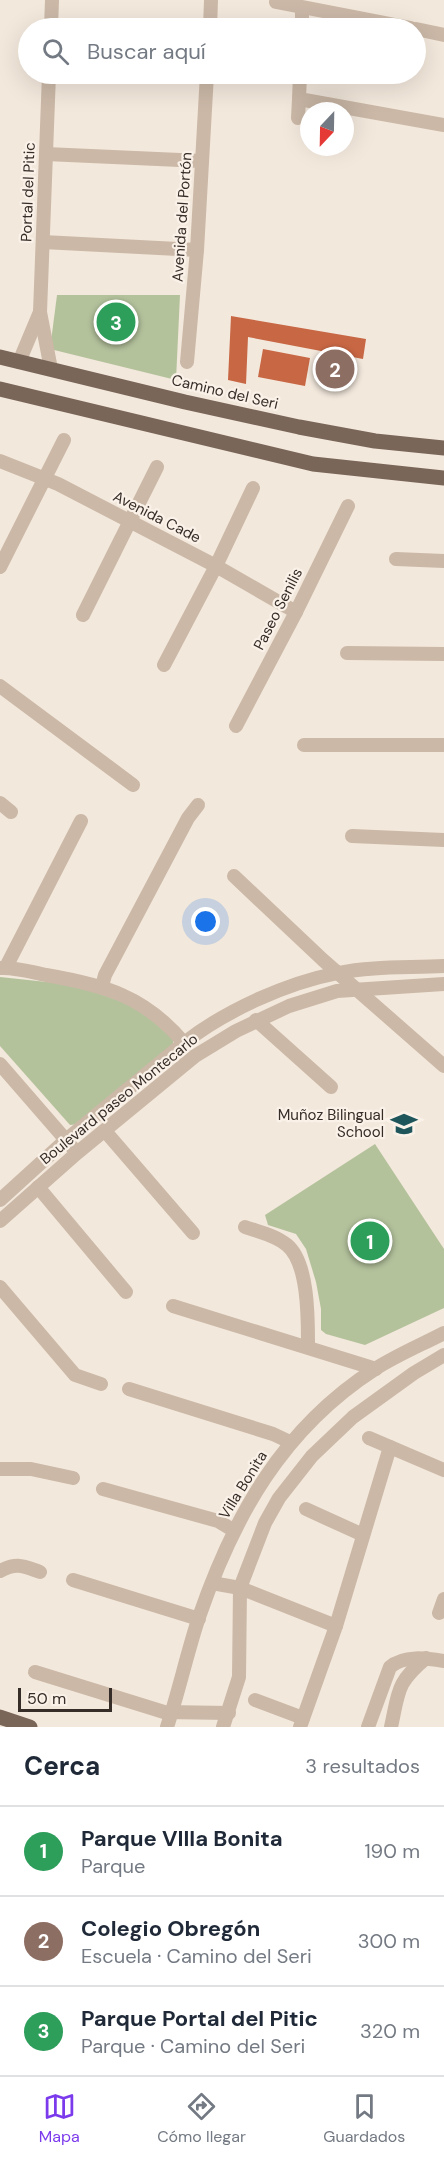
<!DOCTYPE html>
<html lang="es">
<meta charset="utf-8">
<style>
:root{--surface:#fff;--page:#f6f6f7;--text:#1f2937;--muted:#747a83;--line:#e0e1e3;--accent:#7c3aed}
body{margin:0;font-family:"DM Sans",sans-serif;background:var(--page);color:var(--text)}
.compass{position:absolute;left:300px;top:102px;width:54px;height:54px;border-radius:50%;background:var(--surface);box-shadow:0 6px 24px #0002;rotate:202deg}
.scale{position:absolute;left:18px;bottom:15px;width:94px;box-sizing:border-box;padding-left:6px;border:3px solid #372d28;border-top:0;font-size:16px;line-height:21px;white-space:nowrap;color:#372d28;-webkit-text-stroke:4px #faf2e9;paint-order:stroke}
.you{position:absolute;left:206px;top:922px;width:21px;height:21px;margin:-15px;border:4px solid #fff;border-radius:50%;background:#1a73e8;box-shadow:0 0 0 9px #1a73e833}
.badge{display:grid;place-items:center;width:39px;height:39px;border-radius:50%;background:var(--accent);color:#fff;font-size:20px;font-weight:700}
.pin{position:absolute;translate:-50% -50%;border:3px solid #fff;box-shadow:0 2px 6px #0006}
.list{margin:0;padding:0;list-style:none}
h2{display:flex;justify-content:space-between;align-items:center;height:78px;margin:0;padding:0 24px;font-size:26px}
h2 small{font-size:20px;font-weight:400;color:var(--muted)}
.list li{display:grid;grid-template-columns:39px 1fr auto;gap:18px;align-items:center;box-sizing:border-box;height:90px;padding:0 24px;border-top:2px solid var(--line)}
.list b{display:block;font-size:22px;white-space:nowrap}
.list p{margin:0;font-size:20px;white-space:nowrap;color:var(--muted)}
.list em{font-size:20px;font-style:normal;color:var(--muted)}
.icon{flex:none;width:33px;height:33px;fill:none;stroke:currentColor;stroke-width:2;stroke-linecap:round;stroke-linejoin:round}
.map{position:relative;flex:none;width:444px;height:1727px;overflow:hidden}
.search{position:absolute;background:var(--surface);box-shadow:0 6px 24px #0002;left:18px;right:18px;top:18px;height:66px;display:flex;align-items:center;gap:15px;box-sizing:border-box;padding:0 21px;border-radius:33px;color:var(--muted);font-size:22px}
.sheet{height:348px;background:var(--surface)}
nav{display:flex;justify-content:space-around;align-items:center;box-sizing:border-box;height:84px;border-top:2px solid var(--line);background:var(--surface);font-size:16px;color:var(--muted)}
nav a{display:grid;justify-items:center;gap:3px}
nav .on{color:var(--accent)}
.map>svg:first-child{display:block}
.green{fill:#b4c29c}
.building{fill:#c86744}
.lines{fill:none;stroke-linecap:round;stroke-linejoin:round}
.minor{stroke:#cbb8a7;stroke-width:14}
.major{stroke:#7a6559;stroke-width:15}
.labels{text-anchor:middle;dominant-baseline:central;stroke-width:4.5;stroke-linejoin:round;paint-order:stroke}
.street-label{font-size:15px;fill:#372d28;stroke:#faf2e9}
.poi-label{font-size:15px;fill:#372d28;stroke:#faf2e9;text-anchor:end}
</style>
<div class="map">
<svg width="444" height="1727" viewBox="0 0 444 1727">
<rect width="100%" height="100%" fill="#f3e8dc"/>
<g class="green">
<path d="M57,295H180L176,380L50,349Z"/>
<path d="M0,977L75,985L142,1009L173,1034V1047L80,1124L70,1125L0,1046Z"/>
<path d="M375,1144L444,1249V1308L365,1345L326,1334L321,1330V1309L316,1282L306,1249L296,1234L268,1225L265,1215Z"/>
</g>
<g class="building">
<path d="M231,316L366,339L363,359L248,337L246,384L228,380Z"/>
<path d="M263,349L310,358L305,386L258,377Z"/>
</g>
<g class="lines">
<g class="minor">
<path d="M276,2L411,28"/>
<path d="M51,28L52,0"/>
<path d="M210,28L211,0"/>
<path d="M302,28V8"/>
<path d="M416,29L444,35"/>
<path d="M49,74L40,312L51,369"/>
<path d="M300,74L299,99L444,125"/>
<path d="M298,118L299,99"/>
<path d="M46,154L202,161"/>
<path d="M43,242L197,250"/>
<path d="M19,362L40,312"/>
<path d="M187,362L197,250L207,74"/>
<path d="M0,461L58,484L216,566L296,612"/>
<path d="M396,559L444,561"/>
<path d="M0,567L64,440"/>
<path d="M83,615L157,467"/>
<path d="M347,653L444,654"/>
<path d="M164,665L216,566L253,488"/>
<path d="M0,686L133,785"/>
<path d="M236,726L296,612L348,506"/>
<path d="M304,745H444"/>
<path d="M0,803L11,812"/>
<path d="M352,836L444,840"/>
<path d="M234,876L323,960L444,1066"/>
<path d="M6,967L81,821"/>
<path d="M0,968C15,967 31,972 46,975C104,985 145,996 184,1043"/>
<path d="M102,986L105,975L188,818L198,805"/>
<path d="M256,1020L331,1087"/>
<path d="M0,1064L72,1147"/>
<path d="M105,1131L193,1233"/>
<path d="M38,1187L126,1292"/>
<path d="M0,1200L66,1140L184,1043C225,1011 286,983 338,973C372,966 409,968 444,966"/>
<path d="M0,1221L77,1153L195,1056L236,1031L289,1006L337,991L444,984"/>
<path d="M245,1227C259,1232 275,1235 287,1245C309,1263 308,1321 308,1347"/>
<path d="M0,1287L75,1375L101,1384"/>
<path d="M173,1306L376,1369"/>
<path d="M129,1389L273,1434L290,1442"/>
<path d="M369,1438L444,1470"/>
<path d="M0,1469H31L73,1478"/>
<path d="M103,1489L218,1521L233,1530"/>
<path d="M306,1509L363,1535"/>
<path d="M0,1571C17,1562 23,1566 40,1572"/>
<path d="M73,1580L199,1619"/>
<path d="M212,1583L240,1588L336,1626"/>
<path d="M439,1613L444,1599"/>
<path d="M35,1672L164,1712L229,1713"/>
<path d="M255,1700L303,1718"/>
<path d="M167,1727C179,1691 187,1653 199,1617C234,1516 282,1429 375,1369C397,1355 421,1345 444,1333"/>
<path d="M223,1727L239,1677L240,1588L265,1523L279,1498L312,1456L353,1417L414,1373L444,1355"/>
<path d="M300,1727L336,1626L390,1447"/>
<path d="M368,1727L390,1667C404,1655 426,1658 444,1661"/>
<path d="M391,1727C399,1691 396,1683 426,1658"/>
</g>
<g class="major">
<path d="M0,357L185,402L299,427L375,441L444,448"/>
<path d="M0,389L313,464L444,478"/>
<path d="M0,1717L30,1727"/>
</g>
</g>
<defs>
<g id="school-bare" transform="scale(2.07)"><path d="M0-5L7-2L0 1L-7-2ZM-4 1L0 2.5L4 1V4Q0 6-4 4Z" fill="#1d555a" stroke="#faf2e9" stroke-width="2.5" paint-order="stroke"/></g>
</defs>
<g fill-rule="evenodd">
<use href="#school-bare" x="404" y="1124"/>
</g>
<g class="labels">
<g class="street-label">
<text transform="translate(28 192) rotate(-88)">Portal del Pitic</text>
<text transform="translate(182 217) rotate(-86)">Avenida del Portón</text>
<text transform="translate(225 392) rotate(13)">Camino del Seri</text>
<text transform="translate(157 517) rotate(27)">Avenida Cade</text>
<text transform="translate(278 609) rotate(-63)">Paseo Senilis</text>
<text transform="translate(119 1099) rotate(-39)">Boulevard paseo Montecarlo</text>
<text transform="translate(243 1485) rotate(-58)">Villa Bonita</text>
</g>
<g class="poi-label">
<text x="384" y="1115">Muñoz Bilingual<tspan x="384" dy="17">School</tspan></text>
</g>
</g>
</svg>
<svg class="compass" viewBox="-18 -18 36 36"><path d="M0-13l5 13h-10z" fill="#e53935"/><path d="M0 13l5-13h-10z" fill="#747a83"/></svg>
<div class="scale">50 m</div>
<div class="you"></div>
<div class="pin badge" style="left:370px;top:1241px;background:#2e9e5b">1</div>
<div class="pin badge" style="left:335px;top:369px;background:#8d6e63">2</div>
<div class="pin badge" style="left:116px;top:322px;background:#2e9e5b">3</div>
<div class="search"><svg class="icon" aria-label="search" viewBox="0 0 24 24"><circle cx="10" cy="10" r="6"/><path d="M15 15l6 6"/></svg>Buscar aquí</div>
</div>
<section class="sheet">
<h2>Cerca<small>3 resultados</small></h2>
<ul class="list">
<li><span class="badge" style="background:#2e9e5b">1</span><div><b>Parque VIlla Bonita</b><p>Parque</p></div><em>190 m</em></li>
<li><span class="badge" style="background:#8d6e63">2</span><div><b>Colegio Obregón</b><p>Escuela · Camino del Seri</p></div><em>300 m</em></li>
<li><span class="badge" style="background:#2e9e5b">3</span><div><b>Parque Portal del Pitic</b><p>Parque · Camino del Seri</p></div><em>320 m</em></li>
</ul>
</section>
<nav>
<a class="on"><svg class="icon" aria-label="map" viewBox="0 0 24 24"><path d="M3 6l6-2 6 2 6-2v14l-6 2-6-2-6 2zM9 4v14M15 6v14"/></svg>Mapa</a>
<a><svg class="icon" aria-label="directions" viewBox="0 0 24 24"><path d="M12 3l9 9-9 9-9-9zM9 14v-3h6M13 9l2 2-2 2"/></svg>Cómo llegar</a>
<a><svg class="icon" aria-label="saved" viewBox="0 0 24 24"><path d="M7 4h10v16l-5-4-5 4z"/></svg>Guardados</a>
</nav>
